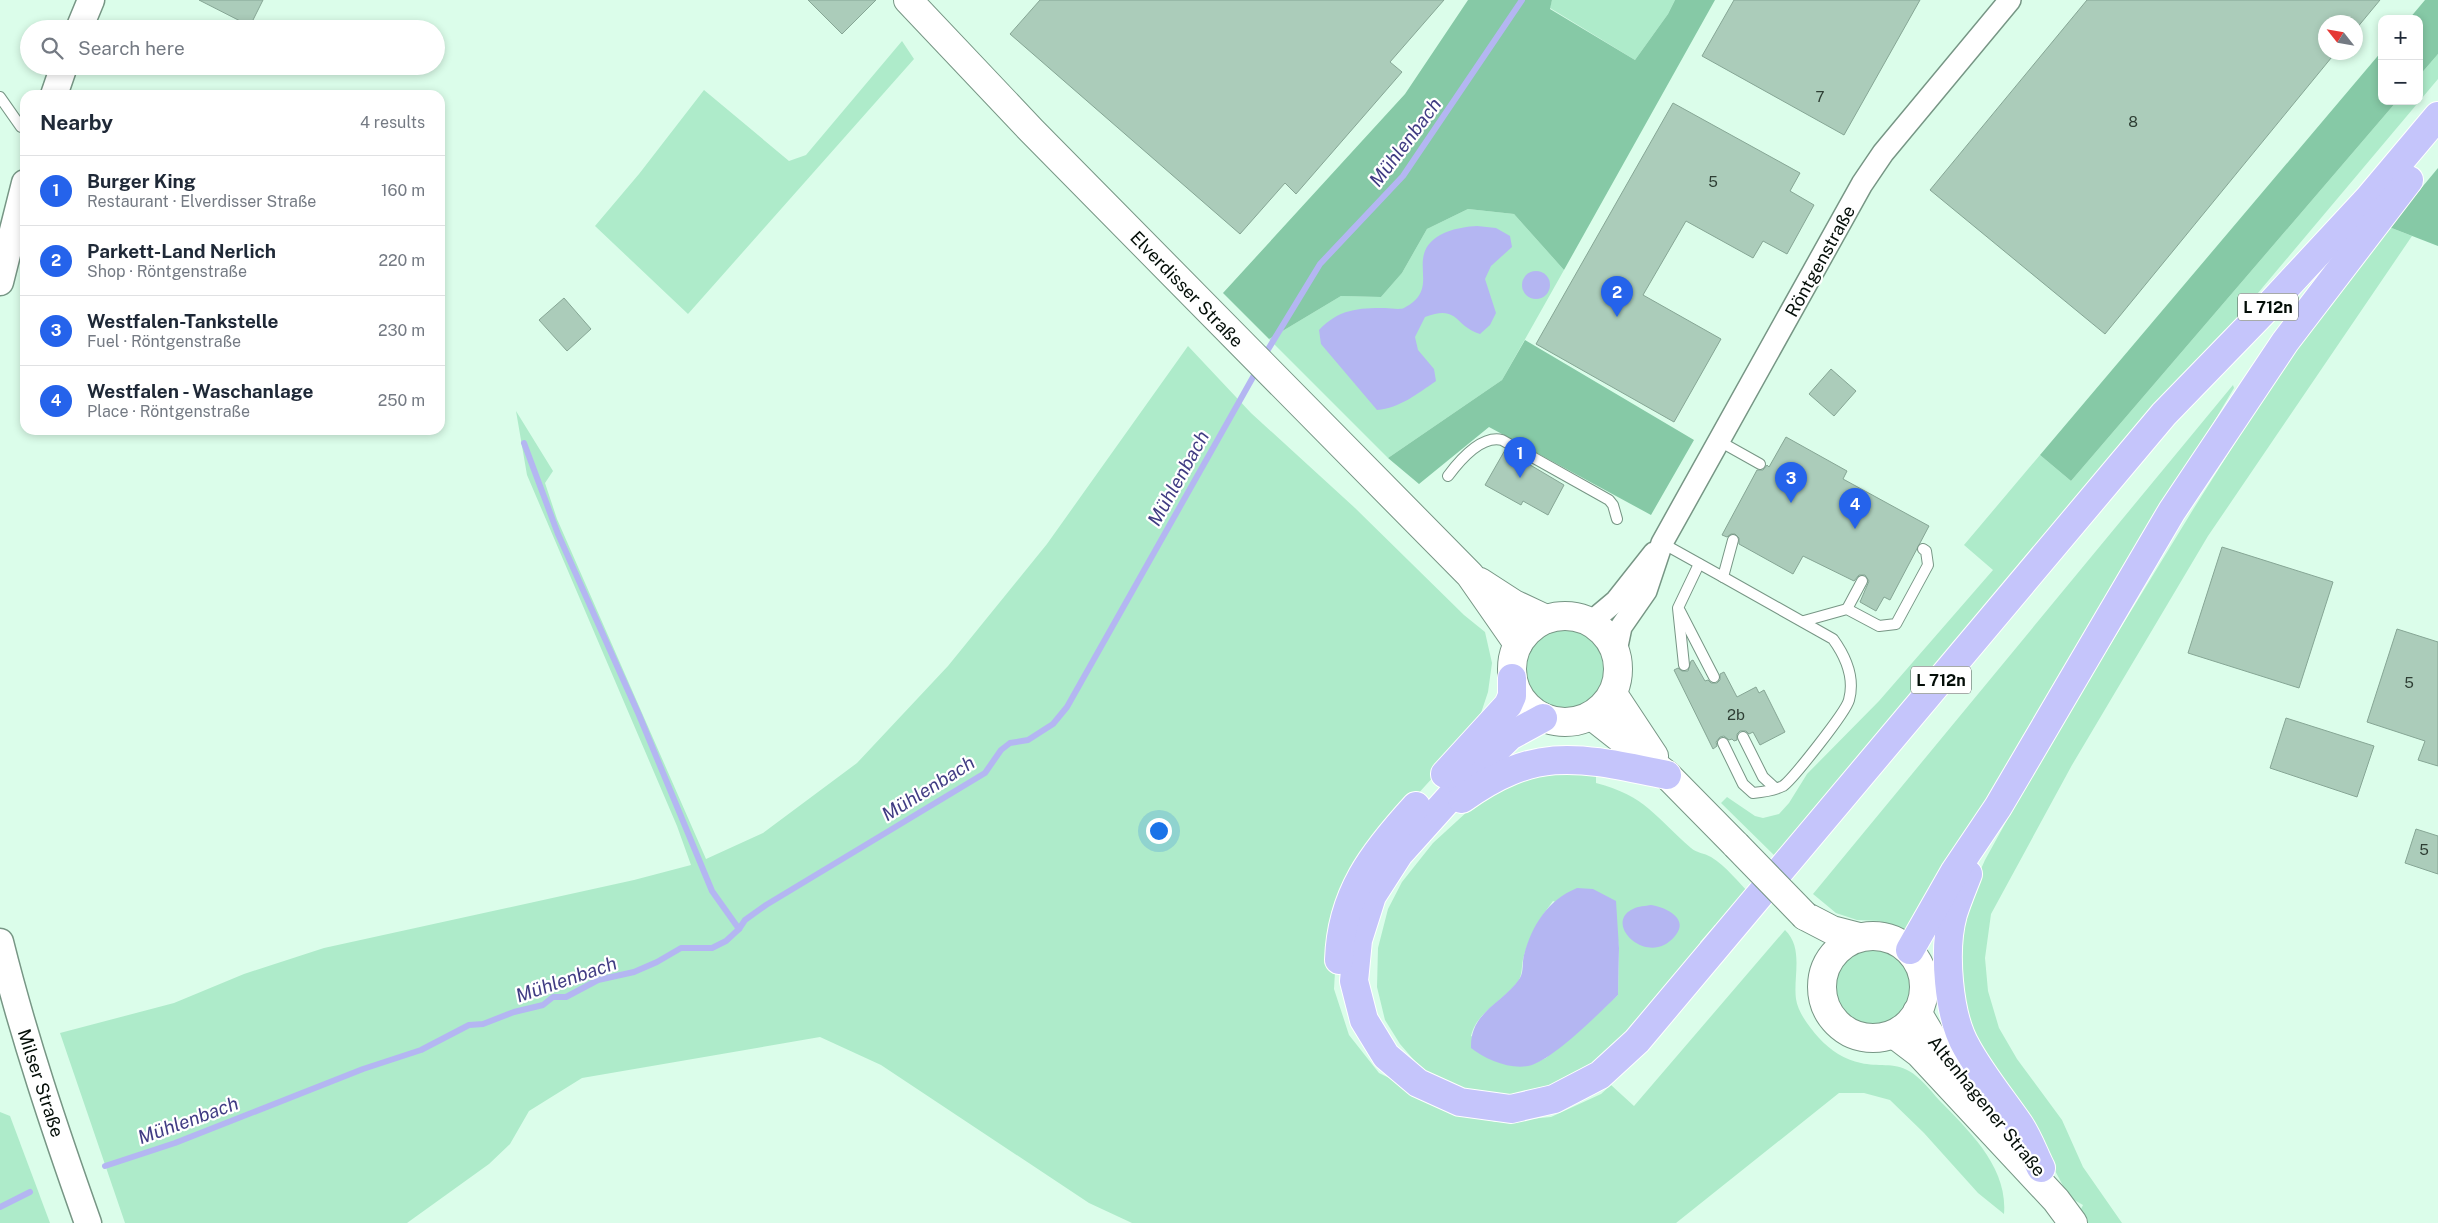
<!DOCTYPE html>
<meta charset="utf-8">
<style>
:root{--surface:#fff;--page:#f6f6f7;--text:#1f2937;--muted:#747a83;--line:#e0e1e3;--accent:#2563eb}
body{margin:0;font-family:"Public Sans",sans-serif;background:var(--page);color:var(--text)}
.controls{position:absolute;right:15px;top:15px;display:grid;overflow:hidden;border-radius:10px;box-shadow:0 2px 8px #0003}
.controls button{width:45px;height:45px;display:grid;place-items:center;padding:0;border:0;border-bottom:1px solid var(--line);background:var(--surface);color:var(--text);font:25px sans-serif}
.compass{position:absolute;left:2318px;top:15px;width:45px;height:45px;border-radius:50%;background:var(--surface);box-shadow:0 2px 8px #0003;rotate:301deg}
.you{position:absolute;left:1158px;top:830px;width:18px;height:18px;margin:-12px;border:4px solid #fff;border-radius:50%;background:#1a73e8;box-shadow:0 0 0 8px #1a73e833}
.badge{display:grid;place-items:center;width:32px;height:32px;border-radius:50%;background:var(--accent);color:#fff;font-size:16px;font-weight:700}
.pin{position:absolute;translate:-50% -41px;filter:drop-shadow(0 1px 2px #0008)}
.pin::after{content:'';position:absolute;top:26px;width:18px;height:15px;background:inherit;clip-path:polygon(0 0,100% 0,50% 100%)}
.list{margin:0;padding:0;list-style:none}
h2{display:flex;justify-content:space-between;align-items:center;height:65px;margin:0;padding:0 20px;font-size:21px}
h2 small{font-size:16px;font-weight:400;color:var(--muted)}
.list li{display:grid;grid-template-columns:32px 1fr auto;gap:15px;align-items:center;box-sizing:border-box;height:70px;padding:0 20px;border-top:1px solid var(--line)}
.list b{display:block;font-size:19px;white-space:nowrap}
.list p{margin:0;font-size:16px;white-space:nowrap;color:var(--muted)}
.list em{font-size:16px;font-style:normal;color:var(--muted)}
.icon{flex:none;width:28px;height:28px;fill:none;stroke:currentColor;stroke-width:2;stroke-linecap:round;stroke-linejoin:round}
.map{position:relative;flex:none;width:2438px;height:1223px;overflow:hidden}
.search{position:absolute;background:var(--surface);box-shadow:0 2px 8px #0003;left:20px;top:20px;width:425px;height:55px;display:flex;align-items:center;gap:12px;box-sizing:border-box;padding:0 18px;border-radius:28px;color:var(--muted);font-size:19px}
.panel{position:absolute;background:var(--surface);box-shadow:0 2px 8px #0003;left:20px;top:90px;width:425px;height:345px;border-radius:15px}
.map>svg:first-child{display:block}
.green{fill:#aeebca;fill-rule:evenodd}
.forest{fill:#86c9a6}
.water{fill:#b4b6f2}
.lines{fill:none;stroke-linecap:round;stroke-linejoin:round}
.stream{stroke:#b4b6f2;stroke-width:6}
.building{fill:#abccba;stroke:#86a695}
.service-casing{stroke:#779685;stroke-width:12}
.minor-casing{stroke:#779685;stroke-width:24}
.tertiary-casing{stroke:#779685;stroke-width:29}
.secondary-casing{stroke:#779685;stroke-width:30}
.primary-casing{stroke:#fff;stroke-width:30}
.service{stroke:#fff;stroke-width:10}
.minor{stroke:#fff;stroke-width:21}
.tertiary{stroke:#fff;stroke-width:26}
.secondary{stroke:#fff;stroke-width:28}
.primary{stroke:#c5c5fb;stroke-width:28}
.secondary-bridge-casing{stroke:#779685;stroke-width:30;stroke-linecap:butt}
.secondary-bridge{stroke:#fff;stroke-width:28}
.labels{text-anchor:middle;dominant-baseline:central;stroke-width:4.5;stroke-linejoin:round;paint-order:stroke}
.number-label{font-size:15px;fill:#2e3e34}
.shield{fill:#fff;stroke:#4f5652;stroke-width:1}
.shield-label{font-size:16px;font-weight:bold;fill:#040e08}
.street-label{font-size:18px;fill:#040e08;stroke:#fff}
.water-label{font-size:19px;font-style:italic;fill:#403c83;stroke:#fff}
</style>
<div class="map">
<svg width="2438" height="1223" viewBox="0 0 2438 1223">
<rect width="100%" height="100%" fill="#dbfdea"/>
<g class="green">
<path d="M1552,0H1675L1668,14L1635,60L1550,8Z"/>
<path d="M902,41L914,59L688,314L595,226L639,174L704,90L789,161L806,155Z"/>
<path d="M2438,54V79L1780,861L1721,803L1727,797L1755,816L1763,818L1779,814L1789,803L1807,774L1879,701L1993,570L1964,545L2040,455L2071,481L2397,101H2419V76Z"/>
<path d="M1468,209L1514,214L1564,270L1502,380L1388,458L1269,339L1341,296L1381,297L1402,273L1427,229Z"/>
<path d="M2389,227L2412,236L2208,536L2072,765L1991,914L1985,958L1988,991L1999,1028L2017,1059L2062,1120L2083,1167L2122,1223H2087L2079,1213L2083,1205L2069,1197L2028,1120L1970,1038L1955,946L1964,907L1985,860L2043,755L2194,508L2275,380L2331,297Z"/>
<path d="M1188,346L1251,413L1355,508L1464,615L1485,632L1492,663L1488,692L1475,731L1386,829L1338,920L1334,989L1349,1035L1379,1073L1461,1113L1496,1122L1551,1117L1601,1094L1611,1085L1634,1106L1785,930C1804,948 1793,977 1796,999C1798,1013 1810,1028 1819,1038C1830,1050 1845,1060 1861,1063C1877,1067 1894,1062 1909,1071C1920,1077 1930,1090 1939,1100C1969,1131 2008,1167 2004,1214L1978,1193L1924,1133L1890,1100L1864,1093H1839L1676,1223H1132L1089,1203L881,1065L820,1037L582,1078L529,1111L510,1144L489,1164L407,1223H125L60,1033L174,1003L244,974L324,948L634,880L691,865L677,826L527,475L516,411L553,471L545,483L557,519L706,859L763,833L857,763L948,666L1047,544Z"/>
<path d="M2233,385L2234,388L1909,935L1880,921L1857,920L1836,913L1813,894Z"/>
<circle cx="1566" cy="669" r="40"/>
<path d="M1563,770L1596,776V783C1646,796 1655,817 1691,848C1697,853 1704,853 1711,857C1726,866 1739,883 1751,895L1726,926L1715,925L1700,942L1705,951L1647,1021L1577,1080L1509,1100L1449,1086L1420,1067L1400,1044L1385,1020L1377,987L1378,948L1388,909L1402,882L1433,843L1481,799L1524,777ZM1553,901L1616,926L1619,948L1618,995L1546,1058L1530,1065L1471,1036C1476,1013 1501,1002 1516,984C1523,976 1521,969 1523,959C1529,937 1539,919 1553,901Z"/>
<circle cx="1874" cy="987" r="39"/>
<path d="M0,1112L10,1116L50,1223H0Z"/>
</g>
<g class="forest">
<path d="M1468,0H1552L1550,9L1635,60L1668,14L1675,0H1715L1564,270L1514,214L1468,209L1427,229L1402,273L1381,297L1341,296L1269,339L1223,293L1405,94Z"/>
<path d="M2425,0H2438V54L2419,76V19H2409Z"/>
<path d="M2382,51V101H2397L2071,481L2040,455Z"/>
<path d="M2438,168V246L2389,227Z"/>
<path d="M1525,340L1694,440L1651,515L1489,427L1419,484L1388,458L1502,380Z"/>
</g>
<g class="water">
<path d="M1477,226L1496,228L1510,236L1512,247L1491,266L1485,279L1496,313L1490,325L1480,334C1454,326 1459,304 1425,317L1415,337L1418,350L1434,369L1436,381C1417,394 1400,408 1377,410L1321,344L1319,330C1339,309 1358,308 1385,308C1391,308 1399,310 1404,308C1435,292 1417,271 1425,251C1433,232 1459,227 1477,226Z"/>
<circle cx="1536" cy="285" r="14"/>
<path d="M1577,888L1593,889L1616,901L1619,948L1618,995C1599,1013 1557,1056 1532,1065C1513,1071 1486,1060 1471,1048C1470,1011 1503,1004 1520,978C1524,971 1522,962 1524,955C1532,925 1548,900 1577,888Z"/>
<path d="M1651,905C1666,907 1690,919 1675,936C1648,969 1602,923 1633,909C1638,906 1646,906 1651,905Z"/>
</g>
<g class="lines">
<g class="stream">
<path d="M1264,356L1320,264L1403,176L1522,0"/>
<path d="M524,443L558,534L639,715L712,891L739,929"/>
<path d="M105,1166L175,1143L363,1069L421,1050L469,1025L483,1024L514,1012L543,1005L553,997H566L598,980L634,972L657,962L681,948H712L726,941L739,929L745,920L766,905L985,773L1001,750L1010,743L1028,740L1053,724L1067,707L1257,370"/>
<path d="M0,1207L30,1192"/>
</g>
</g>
<g class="building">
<path d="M199,0H263L250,26Z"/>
<path d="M808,0H876L842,34Z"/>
<path d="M1040,0H1444L1390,62L1402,72L1296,194L1285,183L1240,234L1010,34Z"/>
<path d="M1734,0H1920L1844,135L1702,56Z"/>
<path d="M2087,0H2380L2356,29V22H2326V52H2336L2105,334L1930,190Z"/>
<path d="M1673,103L1800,173L1790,191L1814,205L1787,254L1763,241L1753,258L1686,221L1643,295L1721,339L1674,422L1536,344Z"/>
<path d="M564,298L591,329L567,351L539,320Z"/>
<path d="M1831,369L1856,391L1834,416L1809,394Z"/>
<path d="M1786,437L1847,471L1843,479L1929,526L1890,600L1884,597L1876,611L1860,602L1869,581L1865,575H1859L1854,581L1803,556L1793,574L1739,544V538L1735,534H1731L1727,537L1722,535L1757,470H1763L1767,465L1769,467Z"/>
<path d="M1505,450L1564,485L1548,515L1523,501L1521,505L1485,485Z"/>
<path d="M2222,547L2333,582L2299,688L2188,653Z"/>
<path d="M2397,629L2438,642V766L2418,760L2425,741L2367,722Z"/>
<path d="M1693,660L1705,681L1708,680L1711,683H1717L1720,680V674L1724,672L1737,697L1756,687L1759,693L1764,690L1785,732L1760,745L1753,732L1749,734L1746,731H1740L1737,734V740L1734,741L1732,739L1729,740L1724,736L1720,737L1716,742L1717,746L1713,749L1674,670L1678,668L1682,671H1688L1691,661Z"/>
<path d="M2286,718L2374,746L2357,797L2270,768Z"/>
<path d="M2416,829L2438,836V874L2405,863Z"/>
</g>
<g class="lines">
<g class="service-casing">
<g id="service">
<path d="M0,97L21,127L25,128"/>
<path d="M1719,441L1760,464"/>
<path d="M1448,476C1460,460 1481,435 1502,440L1609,500L1613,505L1617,519"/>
<path d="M1662,543L1723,577L1733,540"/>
<path d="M1847,609L1862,581"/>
<path d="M1680,611L1714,677"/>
<path d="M1804,621L1847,609L1879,626L1896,624L1928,565L1926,551L1923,549"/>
<path d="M1684,665L1678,608L1699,564"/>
<path d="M1743,737L1763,777L1775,788"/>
<path d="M1723,743L1743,784L1753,793C1763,792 1773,791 1783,786C1792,780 1846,712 1849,700C1855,678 1846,657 1833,639L1723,577"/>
</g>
</g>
<g class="minor-casing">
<g id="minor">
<path d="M1591,622L1616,601L1654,553"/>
<path d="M1616,651L1621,627L1646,591L1662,543L1862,184L1883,153L2010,0"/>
</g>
</g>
<g class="tertiary-casing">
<g id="tertiary">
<path d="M79,29L91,0"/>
<path d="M54,95L64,66"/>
<path d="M0,282L25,183"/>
<path d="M0,942C24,1038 55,1130 88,1223"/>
</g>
</g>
<g class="secondary-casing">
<g id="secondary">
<path d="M908,0L1032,131L1470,575L1518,644"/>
<path d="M1480,582L1514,604L1546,619"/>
<circle cx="1565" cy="669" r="53"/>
<path d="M1613,694L1654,756"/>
<path d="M1592,716L1667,775L1736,845"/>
<path d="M1805,916L1832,930L1859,937"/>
<circle cx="1873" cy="987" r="51"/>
<path d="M1917,1012L1933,1039L1957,1068"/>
<path d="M1894,1034L1919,1053L2056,1200L2073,1223"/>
</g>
</g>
<g class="primary-casing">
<g id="primary">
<path d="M1543,718L1510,736L1470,775L1399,854L1372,896L1358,940L1354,981L1364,1020L1386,1056L1418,1083L1460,1102L1511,1109L1554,1099L1600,1075L1637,1041L2164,414L2264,311L2369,198L2438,116"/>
<path d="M1445,774L1508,705L1512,696V678"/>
<path d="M1462,799C1538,744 1581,758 1667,775"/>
<path d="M1968,874C1963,887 1957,901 1953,914C1943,950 1948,1016 1967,1048C1982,1075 2001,1098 2019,1124C2028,1137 2034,1154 2041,1168"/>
<path d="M1910,950L1955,871L1998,807L2172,511L2285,342L2409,180"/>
<path d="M1339,960C1341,894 1373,853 1416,806"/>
</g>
</g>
<use href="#service" class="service"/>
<use href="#minor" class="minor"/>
<use href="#tertiary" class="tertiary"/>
<use href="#secondary" class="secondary"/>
<use href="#primary" class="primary"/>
<g class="secondary-bridge-casing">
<path id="secondary-bridge" d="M1736,845L1805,916"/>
</g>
<use href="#secondary-bridge" class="secondary-bridge"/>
</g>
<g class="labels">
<g class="number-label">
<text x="1820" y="96">7</text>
<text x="2133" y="121">8</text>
<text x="1713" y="181">5</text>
<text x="2409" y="682">5</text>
<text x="1736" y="714">2b</text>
<text x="2424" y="849">5</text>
</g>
<g class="shield">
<rect x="2238" y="293.5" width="60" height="27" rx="4"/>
<rect x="1911" y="666.5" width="60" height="27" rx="4"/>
</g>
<g class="shield-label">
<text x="2268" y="307">L 712n</text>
<text x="1941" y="680">L 712n</text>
</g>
<g class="street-label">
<text transform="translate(1820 261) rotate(-61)">Röntgenstraße</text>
<text transform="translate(1187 289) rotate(46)">Elverdisser Straße</text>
<text transform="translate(41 1083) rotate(72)">Milser Straße</text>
<text transform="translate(1987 1106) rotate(51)">Altenhagener Straße</text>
</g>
<g class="water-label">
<text transform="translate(1405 142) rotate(-53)">Mühlenbach</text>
<text transform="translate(1178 478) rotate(-61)">Mühlenbach</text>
<text transform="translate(928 788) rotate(-32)">Mühlenbach</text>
<text transform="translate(566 979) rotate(-19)">Mühlenbach</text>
<text transform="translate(188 1120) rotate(-20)">Mühlenbach</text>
</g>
</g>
</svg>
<div class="controls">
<button>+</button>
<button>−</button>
</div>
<svg class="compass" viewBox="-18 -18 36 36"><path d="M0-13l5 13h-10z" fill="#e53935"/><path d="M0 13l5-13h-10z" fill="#747a83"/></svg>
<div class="you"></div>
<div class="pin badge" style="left:1520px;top:478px">1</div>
<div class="pin badge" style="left:1617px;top:317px">2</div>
<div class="pin badge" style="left:1791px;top:503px">3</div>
<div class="pin badge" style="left:1855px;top:529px">4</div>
<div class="search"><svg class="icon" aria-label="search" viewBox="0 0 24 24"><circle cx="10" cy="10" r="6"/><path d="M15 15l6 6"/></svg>Search here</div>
<section class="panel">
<h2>Nearby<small>4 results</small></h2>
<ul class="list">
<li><span class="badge">1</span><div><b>Burger King</b><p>Restaurant · Elverdisser Straße</p></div><em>160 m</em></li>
<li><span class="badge">2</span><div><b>Parkett-Land Nerlich</b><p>Shop · Röntgenstraße</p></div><em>220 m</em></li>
<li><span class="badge">3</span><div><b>Westfalen-Tankstelle</b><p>Fuel · Röntgenstraße</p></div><em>230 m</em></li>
<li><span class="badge">4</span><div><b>Westfalen - Waschanlage</b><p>Place · Röntgenstraße</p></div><em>250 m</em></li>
</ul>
</section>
</div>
